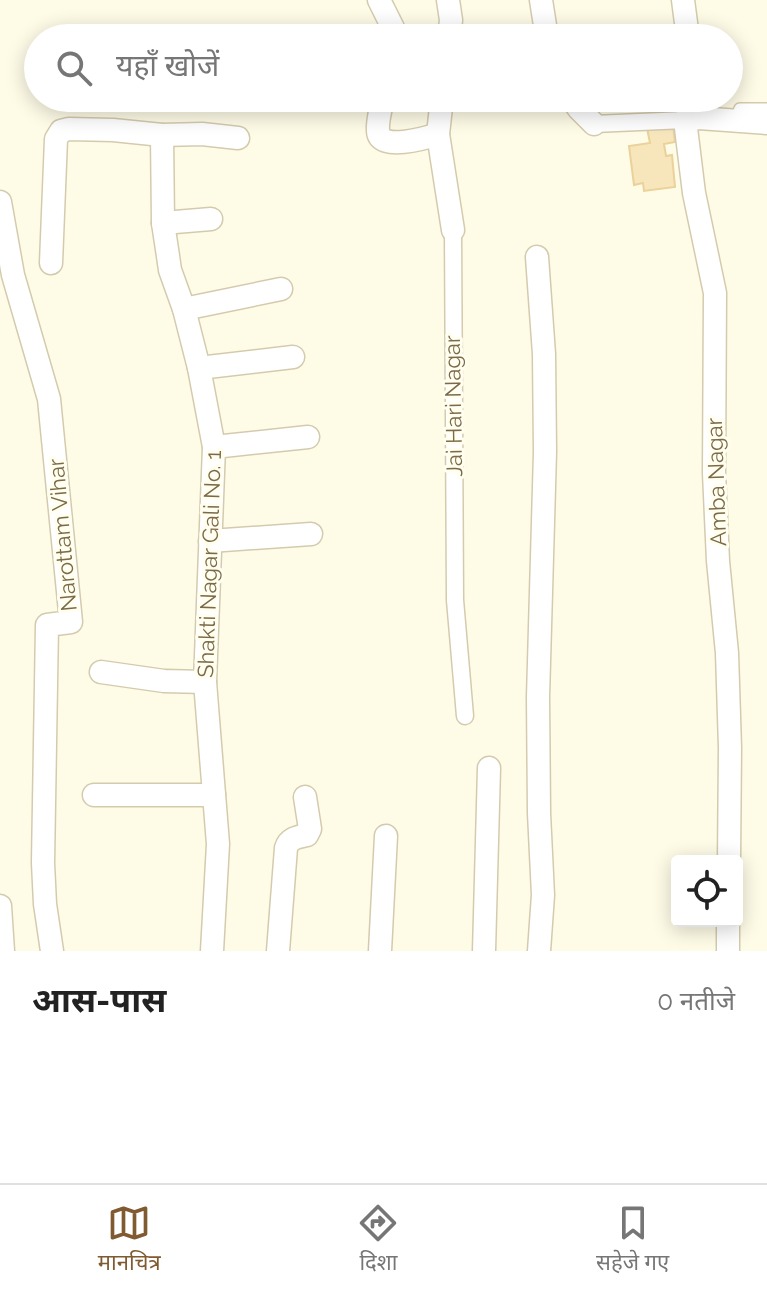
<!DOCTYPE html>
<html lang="hi">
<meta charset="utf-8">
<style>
:root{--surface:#fff;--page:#f6f6f6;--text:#222;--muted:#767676;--line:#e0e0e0;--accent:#805a30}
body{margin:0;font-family:Raleway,"Noto Sans Devanagari",sans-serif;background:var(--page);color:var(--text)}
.controls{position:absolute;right:24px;bottom:24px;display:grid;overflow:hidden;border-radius:8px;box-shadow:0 4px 20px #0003}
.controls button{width:72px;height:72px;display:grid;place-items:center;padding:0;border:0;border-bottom:2px solid var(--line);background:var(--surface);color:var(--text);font:40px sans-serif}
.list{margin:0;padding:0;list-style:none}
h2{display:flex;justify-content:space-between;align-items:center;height:104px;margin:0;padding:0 32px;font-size:34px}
h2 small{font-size:26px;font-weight:400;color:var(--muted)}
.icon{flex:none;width:44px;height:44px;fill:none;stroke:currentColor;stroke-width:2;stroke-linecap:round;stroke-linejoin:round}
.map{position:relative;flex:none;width:767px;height:951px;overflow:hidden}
.search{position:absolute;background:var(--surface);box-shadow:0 4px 20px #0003;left:24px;right:24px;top:24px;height:88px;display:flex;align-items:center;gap:20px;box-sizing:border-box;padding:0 28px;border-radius:44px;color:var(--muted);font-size:30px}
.sheet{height:232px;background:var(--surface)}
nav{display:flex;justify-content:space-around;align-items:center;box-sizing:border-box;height:112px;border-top:2px solid var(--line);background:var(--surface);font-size:22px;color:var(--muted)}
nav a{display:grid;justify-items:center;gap:4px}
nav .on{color:var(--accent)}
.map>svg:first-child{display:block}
.building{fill:#f7e5bc;stroke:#ebd19a;stroke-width:2}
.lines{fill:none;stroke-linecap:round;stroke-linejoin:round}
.service-casing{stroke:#d4cbae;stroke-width:14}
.pedestrian-casing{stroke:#d4cbae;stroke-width:19}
.minor-casing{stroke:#d4cbae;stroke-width:25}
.service{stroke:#fff;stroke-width:11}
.pedestrian{stroke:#fff;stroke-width:16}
.minor{stroke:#fff;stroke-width:22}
.labels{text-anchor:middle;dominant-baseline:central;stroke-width:6;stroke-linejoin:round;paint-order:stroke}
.street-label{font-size:22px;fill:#7b6a48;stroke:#fffeef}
</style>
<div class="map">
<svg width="767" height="951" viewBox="0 0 767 951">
<rect width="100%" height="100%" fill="#fefce7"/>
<path class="building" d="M673,125L675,142L664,144L666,156L672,155L675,187L644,191L643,183L634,185L629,146L650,143L647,128Z"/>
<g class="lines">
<g class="service-casing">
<path id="service" d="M735,120L740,109H767"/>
</g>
<g class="pedestrian-casing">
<g id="pedestrian">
<path d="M594,124L685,120"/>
<path d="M453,230L455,600L465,716"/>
</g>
</g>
<g class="minor-casing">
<g id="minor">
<path d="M379,0L393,28L392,38"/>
<path d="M448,0L451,20L449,38"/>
<path d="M541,0L547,38"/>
<path d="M683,0L688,38"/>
<path d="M383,98C381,108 377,121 378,131C379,152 426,138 438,134"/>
<path d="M442,98L438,134L453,230"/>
<path d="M571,98L579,109L594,124"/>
<path d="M696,98L699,118L767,123"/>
<path d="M699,118L685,120L694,193L715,293L714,473L718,561L727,653L730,748L729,861"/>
<path d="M162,135L163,223L168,256L170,270L184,309L199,368L214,447L205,682L218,844L212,951"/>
<path d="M0,202L13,275L49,399L71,622L47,625L43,863L45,904L52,951"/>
<path d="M163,223L211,219"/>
<path d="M537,257L544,354L545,452L538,697L539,813L543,895L539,951"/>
<path d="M51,263L56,139L61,131L69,129L113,130L162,135L202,134L238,138"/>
<path d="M184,309L281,289"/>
<path d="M199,368L293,357"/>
<path d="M214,447L308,437"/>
<path d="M210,541L311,534"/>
<path d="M101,672L164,681L205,682"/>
<path d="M94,795H214"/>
<path d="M0,906L3,951"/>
<path d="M728,921V951"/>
<path d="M278,951L286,848C289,838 298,837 307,835L310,829L305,797"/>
<path d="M380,951L386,836"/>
<path d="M484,951L489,768"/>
</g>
</g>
<use href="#service" class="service"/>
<use href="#pedestrian" class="pedestrian"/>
<use href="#minor" class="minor"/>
</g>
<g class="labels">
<g class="street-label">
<text transform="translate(453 406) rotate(-91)">Jai Hari Nagar</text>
<text transform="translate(716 482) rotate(-92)">Amba Nagar</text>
<text transform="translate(62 535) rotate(-95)">Narottam Vihar</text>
<text transform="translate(209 564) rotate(-88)">Shakti Nagar Gali No. 1</text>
</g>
</g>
</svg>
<div class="controls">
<button><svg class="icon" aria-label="locate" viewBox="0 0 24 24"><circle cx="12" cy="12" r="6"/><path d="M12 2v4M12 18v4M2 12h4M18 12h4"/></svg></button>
</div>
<div class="search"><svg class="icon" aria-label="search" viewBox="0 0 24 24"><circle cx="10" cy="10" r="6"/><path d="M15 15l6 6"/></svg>यहाँ खोजें</div>
</div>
<section class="sheet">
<h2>आस-पास<small>0 नतीजे</small></h2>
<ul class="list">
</ul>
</section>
<nav>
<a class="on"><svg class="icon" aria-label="map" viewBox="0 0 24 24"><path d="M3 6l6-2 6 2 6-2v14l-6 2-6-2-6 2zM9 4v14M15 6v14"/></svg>मानचित्र</a>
<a><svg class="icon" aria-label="directions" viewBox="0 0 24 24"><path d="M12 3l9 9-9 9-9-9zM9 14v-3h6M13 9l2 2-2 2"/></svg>दिशा</a>
<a><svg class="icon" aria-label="saved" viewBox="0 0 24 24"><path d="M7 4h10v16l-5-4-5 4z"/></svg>सहेजे गए</a>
</nav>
